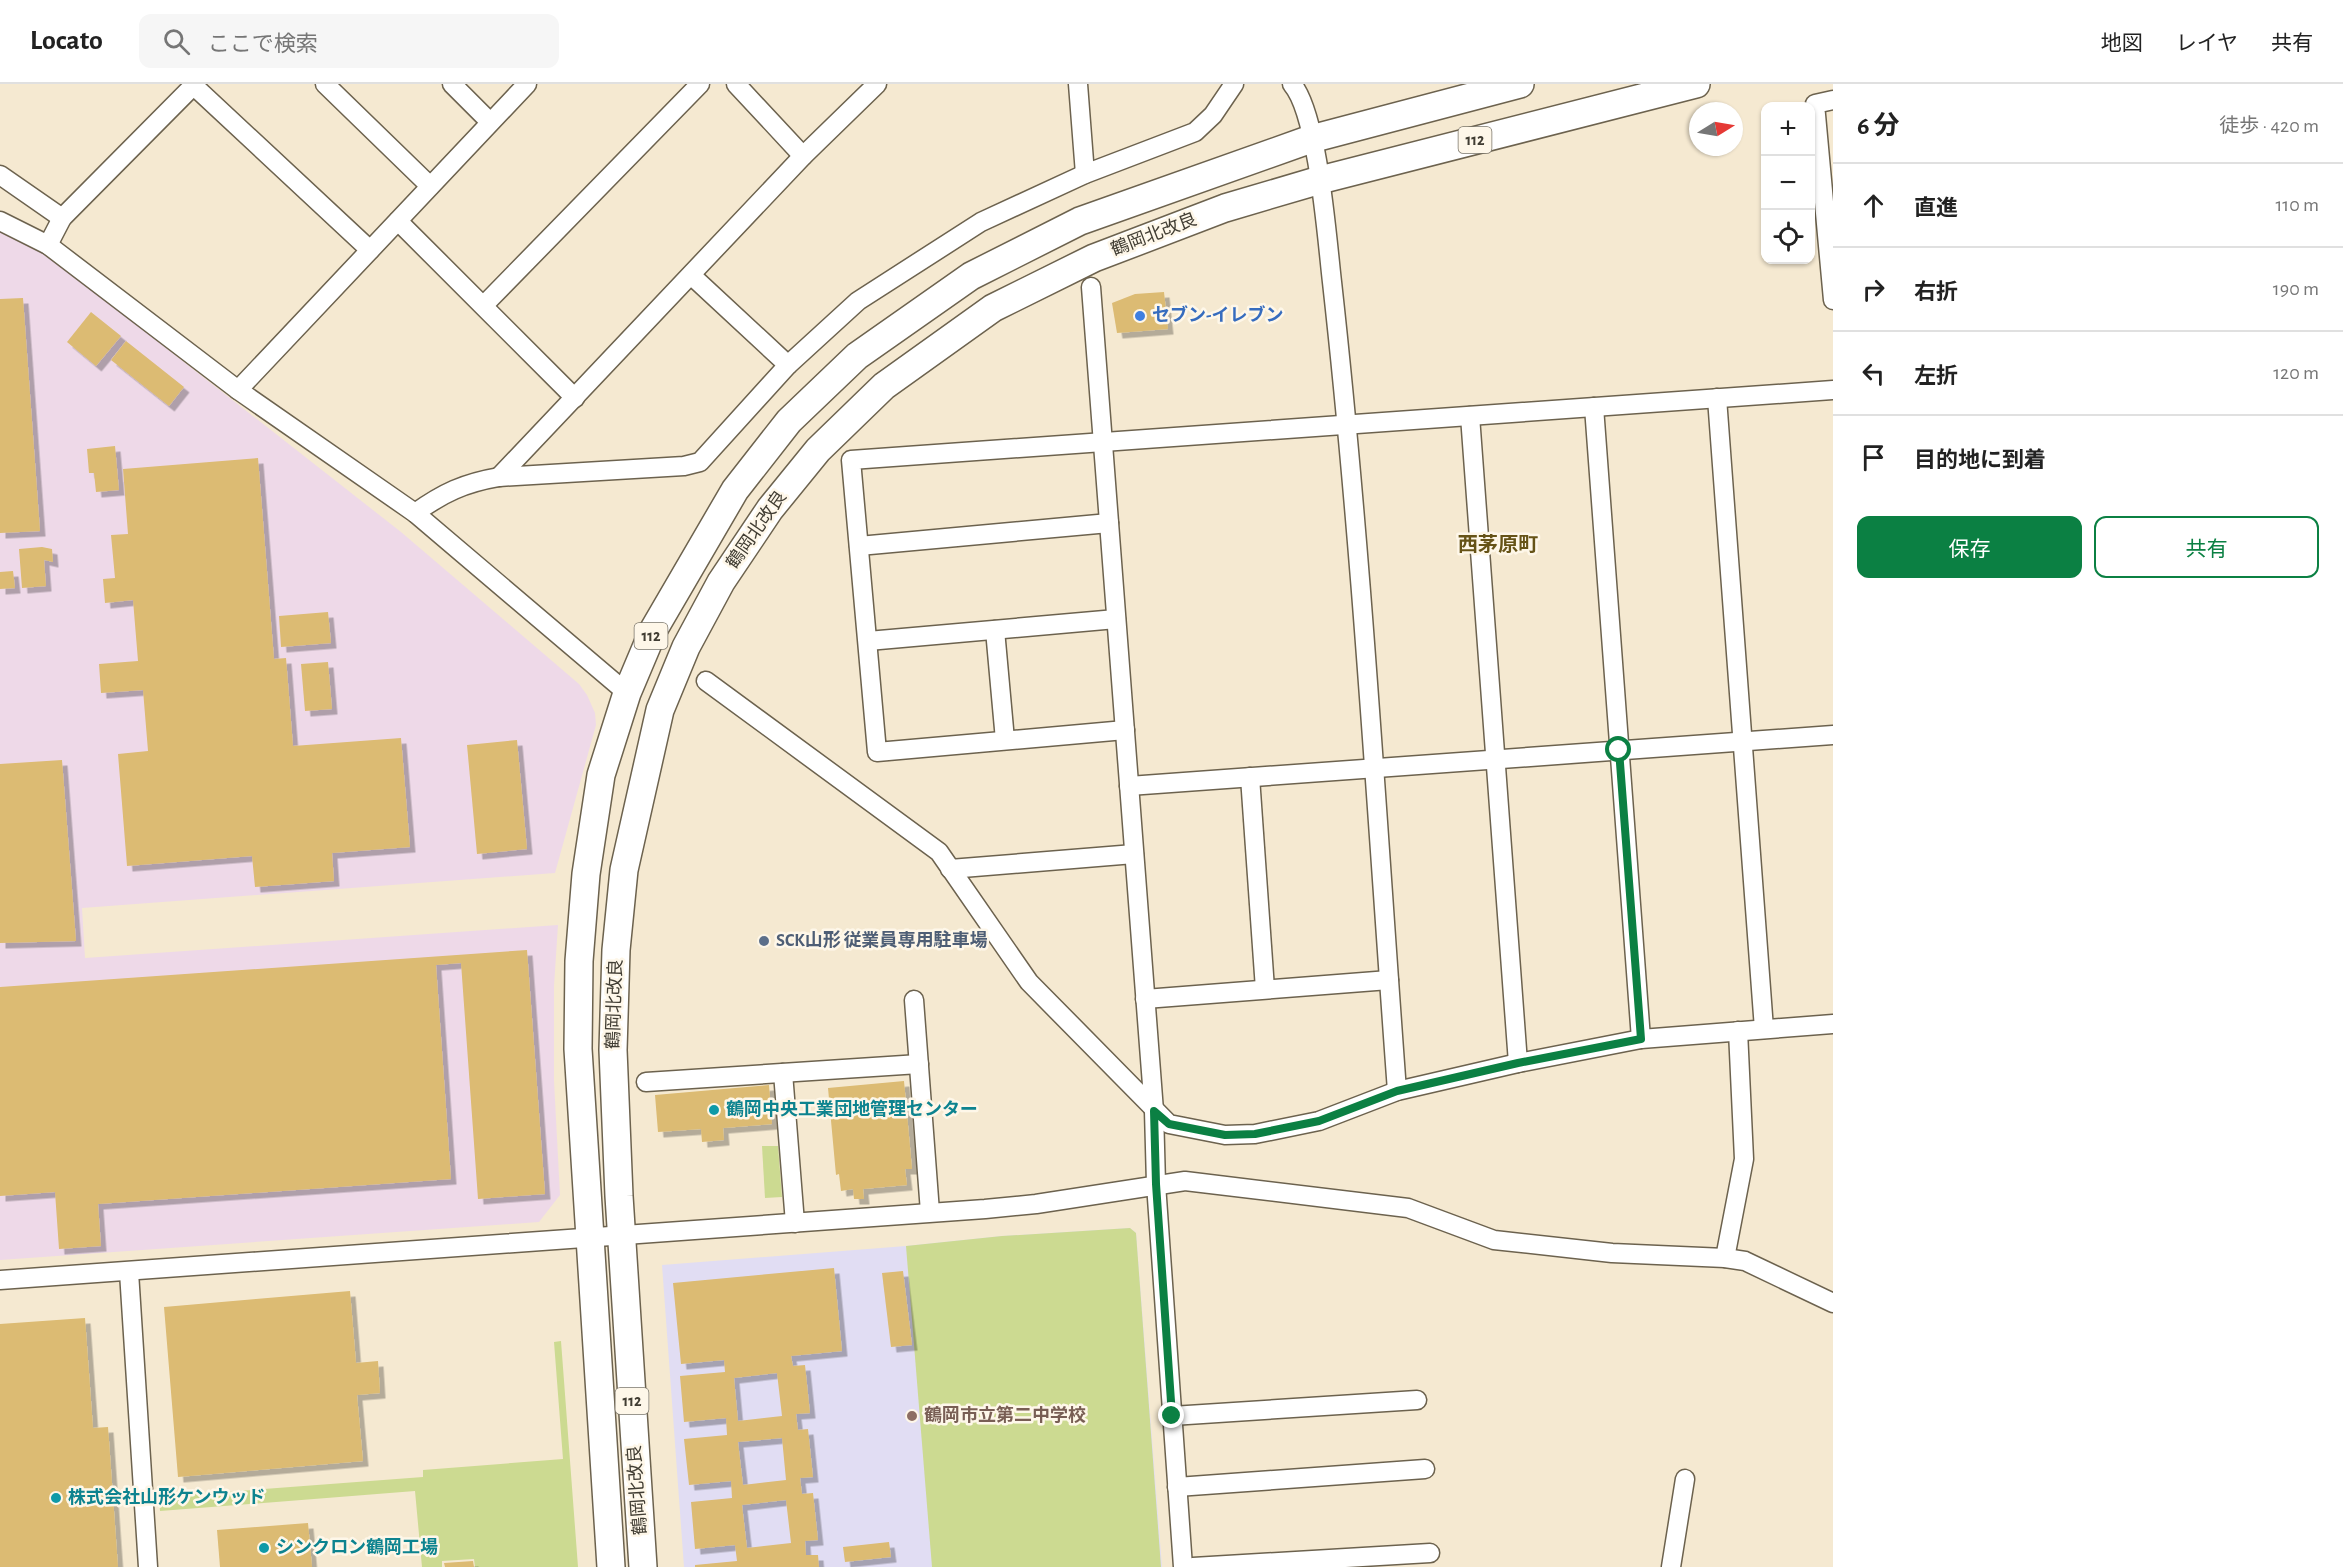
<!DOCTYPE html>
<html lang="ja">
<meta charset="utf-8">
<style>
:root{--surface:#fff;--page:#f6f6f6;--text:#222;--muted:#767676;--line:#e0e0e0;--accent:#0b8043}
body{margin:0;font-family:"Alegreya Sans","Noto Sans JP",sans-serif;background:var(--page);color:var(--text)}
.controls{position:absolute;right:18px;top:18px;display:grid;overflow:hidden;border-radius:12px;box-shadow:0 2px 4px #0004}
.controls button{width:54px;height:54px;display:grid;place-items:center;padding:0;border:0;border-bottom:2px solid var(--line);background:var(--surface);color:var(--text);font:30px sans-serif}
.compass{position:absolute;left:1689px;top:18px;width:54px;height:54px;border-radius:50%;background:var(--surface);box-shadow:0 2px 4px #0004;rotate:79deg}
.stop{position:absolute;width:18px;height:18px;margin:-14px;border:4px solid #0b8043;border-radius:50%;background:#fff}
.stop.end{background:#0b8043;border-color:#fff;box-shadow:0 2px 6px #0008}
.list{margin:0;padding:0;list-style:none}
h2{display:flex;justify-content:space-between;align-items:center;height:78px;margin:0;padding:0 24px;font-size:26px}
h2 small{font-size:20px;font-weight:400;color:var(--muted)}
.list li{display:grid;grid-template-columns:39px 1fr auto;gap:18px;align-items:center;box-sizing:border-box;height:84px;padding:0 24px;border-top:2px solid var(--line)}
.list b{display:block;font-size:22px;white-space:nowrap}
.list em{font-size:20px;font-style:normal;color:var(--muted)}
.actions{display:flex;gap:12px;padding:18px 24px}
.actions a{flex:1;padding:14px 0;border:2px solid var(--accent);border-radius:12px;text-align:center;font-size:21px;color:var(--accent)}
.actions .main{background:var(--accent);color:#fff}
.icon{flex:none;width:33px;height:33px;fill:none;stroke:currentColor;stroke-width:2;stroke-linecap:round;stroke-linejoin:round}
.map{position:relative;flex:none;width:1833px;height:1483px;overflow:hidden}
header{display:flex;align-items:center;gap:36px;box-sizing:border-box;height:84px;padding:0 30px;background:var(--surface);border-bottom:2px solid var(--line)}
header strong{font-size:28px}
nav{display:flex;gap:33px;margin-inline-start:auto;font-size:21px}
.search{width:420px;height:54px;background:var(--page);display:flex;align-items:center;gap:15px;box-sizing:border-box;padding:0 21px;border-radius:12px;color:var(--muted);font-size:22px}
main{display:flex}
aside{flex:1;background:var(--surface)}
.map>svg:first-child{display:block}
.industrial{fill:#eed9e8}
.education{fill:#e1ddf3}
.green{fill:#ccda91}
.building{fill:#dcbb73;fill-rule:evenodd;filter:url(#shadow)}
.lines{fill:none;stroke-linecap:round;stroke-linejoin:round}
.minor-casing{stroke:#6c624e;stroke-width:21}
.highway-casing{stroke:#6c624e;stroke-width:30}
.minor{stroke:#fff;stroke-width:18}
.highway{stroke:#fff;stroke-width:27}
.route{stroke:#0b8043;stroke-width:8}
.shop-dot{fill:#3f7fe0;stroke:#fef7e9;stroke-width:2}
.service-dot{fill:#5c6f8a;stroke:#fef7e9;stroke-width:2}
.culture-dot{fill:#0f9aa8;stroke:#fef7e9;stroke-width:2}
.education-dot{fill:#8d6e63;stroke:#fef7e9;stroke-width:2}
.labels{text-anchor:middle;dominant-baseline:central;stroke-width:5;stroke-linejoin:round;paint-order:stroke}
.shield{fill:#fef7e9;stroke:#7a756a;stroke-width:1.5}
.shield-label{font-size:16px;font-weight:bold;fill:#413d33}
.street-label{font-size:18px;fill:#413d33;stroke:#fef7e9}
.shop-label{font-size:18px;font-weight:bold;fill:#366cbe;stroke:#fef7e9;text-anchor:start}
.service-label{font-size:18px;font-weight:bold;fill:#4e5e75;stroke:#fef7e9;text-anchor:start}
.culture-label{font-size:18px;font-weight:bold;fill:#0d838f;stroke:#fef7e9;text-anchor:start}
.education-label{font-size:18px;font-weight:bold;fill:#785e54;stroke:#fef7e9;text-anchor:start}
.neighbourhood-label{font-size:20px;font-weight:bold;fill:#665317;stroke:#fef7e9}
</style>
<header>
<strong>Locato</strong>
<div class="search"><svg class="icon" aria-label="search" viewBox="0 0 24 24"><circle cx="10" cy="10" r="6"/><path d="M15 15l6 6"/></svg>ここで検索</div>
<nav><a>地図</a><a>レイヤ</a><a>共有</a></nav>
</header>
<main>
<div class="map">
<svg width="1833" height="1483" viewBox="0 0 1833 1483">
<defs>
<filter id="shadow"><feDropShadow dx="5.5" dy="5.5" stdDeviation="0" flood-color="#0004"/></filter>
</defs>
<rect width="100%" height="100%" fill="#f5e9d1"/>
<path class="industrial" d="M0,148L22,155L41,166L401,448L579,600L587,611L595,629L596,641L555,789L82,824L85,874L558,841L554,902V997L560,1111L539,1138L0,1176Z"/>
<path class="education" d="M1130,1144L1136,1149L1162,1483H684L662,1181L906,1162L1002,1152Z"/>
<g class="green">
<path d="M762,1062H778L782,1113L765,1114Z"/>
<path d="M1130,1144L1136,1149L1161,1483H932L906,1162L1002,1152Z"/>
<path d="M561,1257L578,1483H475L474,1475L442,1477V1483H422L415,1407L160,1427L159,1413L423,1393V1386L563,1375L554,1258Z"/>
</g>
<g class="building">
<path d="M1164,208L1168,245L1117,249L1112,219L1135,210Z"/>
<path d="M23,214L40,447L0,449V215Z"/>
<path d="M91,228L121,252L96,282L67,258Z"/>
<path d="M126,257L184,303L169,322L111,276Z"/>
<path d="M115,362L119,406L96,408L94,389H89L87,365Z"/>
<path d="M258,374L274,575L286,574L293,662L401,654L410,763L332,769L334,797L255,803L252,772L127,782L118,670L148,667L143,606L101,609L99,580L138,577L133,516L105,519L103,495L115,494L111,451L128,450L123,385Z"/>
<path d="M42,463L52,465L53,478L44,476L46,502L22,504L19,465Z"/>
<path d="M13,487L15,504L0,505V488Z"/>
<path d="M328,528L331,559L281,563L279,532Z"/>
<path d="M328,578L332,625L305,627L301,580Z"/>
<path d="M517,656L527,765L477,770L467,661Z"/>
<path d="M62,676L76,857L0,859V680Z"/>
<path d="M527,866L545,1110L478,1115L461,879L436,881L451,1095L98,1120L101,1162L59,1165L55,1108L0,1112V903Z"/>
<path d="M904,997L912,1085H905L907,1101L863,1105L864,1115H854L853,1105L841,1107L839,1090L836,1091L828,1004Z"/>
<path d="M769,1001L772,1040L723,1044L724,1056L702,1058L701,1045L658,1048L655,1011Z"/>
<path d="M834,1184L842,1267L791,1272L793,1282L805,1281L810,1329L796,1330L798,1346L808,1345L813,1393L800,1394L802,1410L813,1409L818,1456L805,1457L806,1471H818L819,1483H695V1481L737,1477L735,1461L695,1465L691,1418L732,1414L731,1397L689,1401L684,1355L727,1351L726,1334L684,1338L680,1292L725,1288L724,1276L681,1280L673,1199ZM777,1289L782,1332L738,1337L734,1294ZM782,1354L786,1396L743,1401L738,1358ZM786,1416L791,1459L747,1464L742,1421Z"/>
<path d="M903,1187L912,1261L891,1263L882,1189Z"/>
<path d="M350,1207L356,1279L378,1277L380,1309L357,1311L363,1377L178,1393L164,1223Z"/>
<path d="M85,1234L93,1344L108,1343L118,1483H0V1240Z"/>
<path d="M308,1439L312,1483H220L217,1446Z"/>
<path d="M889,1458L891,1473L845,1478L843,1463Z"/>
<path d="M473,1477L474,1483H445L444,1479Z"/>
</g>
<g class="lines">
<g class="minor-casing">
<g id="minor">
<path d="M325,0L430,102"/>
<path d="M452,0L490,38"/>
<path d="M736,0L803,72"/>
<path d="M1078,0L1085,90"/>
<path d="M1292,0C1318,30 1327,155 1332,198C1362,467 1377,737 1397,1007"/>
<path d="M194,2L370,166"/>
<path d="M1833,16L1815,20L1833,216"/>
<path d="M0,91L62,134"/>
<path d="M0,137L48,161L238,306L415,429L627,609"/>
<path d="M398,137L575,314"/>
<path d="M48,161L62,134L195,0"/>
<path d="M691,191L788,281"/>
<path d="M1091,203L1154,1027L1156,1100L1183,1483"/>
<path d="M484,221L700,0"/>
<path d="M238,306L527,0"/>
<path d="M1717,314L1764,945"/>
<path d="M1594,323L1641,955"/>
<path d="M1470,332L1518,979"/>
<path d="M499,393L803,72L877,0"/>
<path d="M415,429C443,409 464,399 499,393L684,382L700,378L788,281L858,217L981,138L1085,90L1195,48L1213,31L1234,0"/>
<path d="M859,462L1109,439"/>
<path d="M995,546L1005,656"/>
<path d="M868,557L1116,535"/>
<path d="M706,597L939,768L1029,898L1169,1040L1225,1051L1255,1050L1319,1037L1397,1007L1518,979L1641,955L1833,940"/>
<path d="M1125,646L877,668L851,376L1833,306"/>
<path d="M1250,693L1265,905"/>
<path d="M1129,702L1833,651"/>
<path d="M950,785L1134,770"/>
<path d="M1145,915L1389,896"/>
<path d="M914,916L930,1128"/>
<path d="M783,989L795,1139"/>
<path d="M646,998L919,980"/>
<path d="M1725,1174L1744,1075L1738,947"/>
<path d="M129,1188L148,1483"/>
<path d="M0,1196L985,1125L1036,1120L1185,1097L1408,1124L1494,1156L1612,1169L1725,1174L1745,1177L1833,1219"/>
<path d="M1172,1332L1417,1316"/>
<path d="M1177,1403L1425,1385"/>
<path d="M1193,1483L1430,1469"/>
<path d="M1671,1483L1685,1395"/>
</g>
</g>
<g class="highway-casing">
<g id="highway">
<path d="M611,1483L578,965L579,877L586,790L601,691L627,609L654,545L735,406L789,337L857,272L971,192L1080,137L1311,55L1520,0"/>
<path d="M643,1483L619,1112L613,966L616,866L624,786L660,626L686,563L721,498L770,425L818,366L884,302L993,224L1094,174L1225,124L1320,96L1696,0"/>
</g>
</g>
<use href="#minor" class="minor"/>
<use href="#highway" class="highway"/>
</g>
<g class="lines">
<path class="route" d="M1172,1332L1156,1100L1154,1027L1169,1040L1225,1051L1255,1050L1319,1037L1397,1007L1518,979L1641,955L1619,666"/>
</g>
<circle class="shop-dot" cx="1140" cy="232" r="6"/>
<circle class="service-dot" cx="764" cy="857" r="6"/>
<g class="culture-dot">
<circle cx="714" cy="1026" r="6"/>
<circle cx="56" cy="1414" r="6"/>
<circle cx="264" cy="1464" r="6"/>
</g>
<circle class="education-dot" cx="912" cy="1332" r="6"/>
<g class="labels">
<g class="shield">
<rect x="1458.5" y="43" width="33" height="26" rx="4.5"/>
<rect x="634.5" y="539" width="33" height="26" rx="4.5"/>
<rect x="615.5" y="1304" width="33" height="26" rx="4.5"/>
</g>
<g class="shield-label">
<text x="1475" y="56">112</text>
<text x="651" y="552">112</text>
<text x="632" y="1317">112</text>
</g>
<g class="street-label">
<text transform="translate(1154 151) rotate(-21)">鶴岡北改良</text>
<text transform="translate(757 446) rotate(-55)">鶴岡北改良</text>
<text transform="translate(615 920) rotate(-88)">鶴岡北改良</text>
<text transform="translate(638 1406) rotate(-94)">鶴岡北改良</text>
</g>
<g class="shop-label">
<text x="1152" y="232">セブン-イレブン</text>
</g>
<g class="service-label">
<text x="776" y="857">SCK山形 従業員専用駐車場</text>
</g>
<g class="culture-label">
<text x="726" y="1026">鶴岡中央工業団地管理センター</text>
<text x="68" y="1414">株式会社山形ケンウッド</text>
<text x="276" y="1464">シンクロン鶴岡工場</text>
</g>
<g class="education-label">
<text x="924" y="1332">鶴岡市立第二中学校</text>
</g>
<g class="neighbourhood-label">
<text x="1498" y="461">西茅原町</text>
</g>
</g>
</svg>
<div class="controls">
<button>+</button>
<button>−</button>
<button><svg class="icon" aria-label="locate" viewBox="0 0 24 24"><circle cx="12" cy="12" r="6"/><path d="M12 2v4M12 18v4M2 12h4M18 12h4"/></svg></button>
</div>
<svg class="compass" viewBox="-18 -18 36 36"><path d="M0-13l5 13h-10z" fill="#e53935"/><path d="M0 13l5-13h-10z" fill="#767676"/></svg>
<div class="stop" style="left:1619px;top:666px"></div>
<div class="stop end" style="left:1172px;top:1332px"></div>
</div>
<aside>
<h2>6 分<small>徒歩 · 420 m</small></h2>
<ul class="list">
<li><svg class="icon" aria-label="ahead" viewBox="0 0 24 24"><path d="M12 20V5M6 11l6-6 6 6"/></svg><div><b>直進</b></div><em>110 m</em></li>
<li><svg class="icon" aria-label="right" viewBox="0 0 24 24"><path d="M7 20v-9h11M14 6l5 5-5 5"/></svg><div><b>右折</b></div><em>190 m</em></li>
<li><svg class="icon" aria-label="left" viewBox="0 0 24 24"><path d="M17 20v-9H6M10 6l-5 5 5 5"/></svg><div><b>左折</b></div><em>120 m</em></li>
<li><svg class="icon" aria-label="arrive" viewBox="0 0 24 24"><path d="M6 21V4h12l-3 4 3 4H6"/></svg><div><b>目的地に到着</b></div></li>
</ul>
<div class="actions"><a class="main">保存</a><a>共有</a></div>
</aside>
</main>
